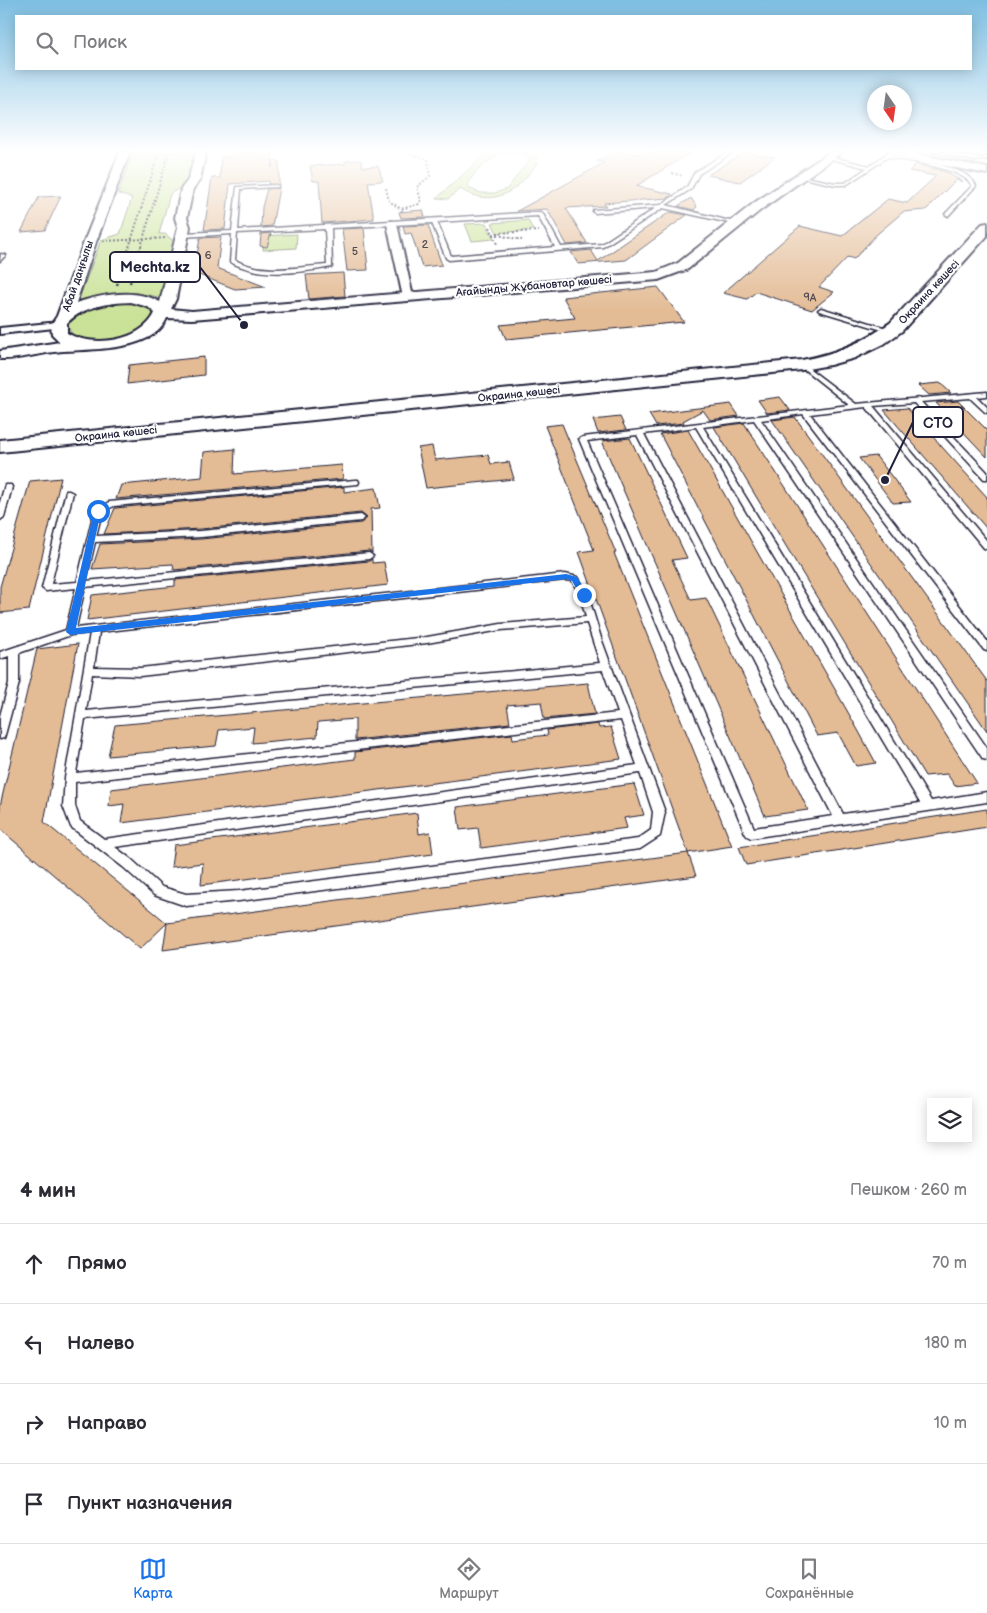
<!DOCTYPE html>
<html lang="ru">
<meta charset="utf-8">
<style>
:root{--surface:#fff;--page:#f2f2f3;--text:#2b2b33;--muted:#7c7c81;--line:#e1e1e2;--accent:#1a73e8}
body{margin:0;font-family:"Balsamiq Sans",sans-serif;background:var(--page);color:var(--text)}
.controls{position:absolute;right:15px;bottom:15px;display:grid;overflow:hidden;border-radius:0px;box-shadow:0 2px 12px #0003}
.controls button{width:45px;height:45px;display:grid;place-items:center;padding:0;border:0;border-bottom:1px solid var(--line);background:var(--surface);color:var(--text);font:25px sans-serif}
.compass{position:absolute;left:867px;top:85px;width:45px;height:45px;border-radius:50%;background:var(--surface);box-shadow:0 2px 12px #0003;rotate:167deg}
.stop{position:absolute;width:15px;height:15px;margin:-11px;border:4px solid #1a73e8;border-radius:50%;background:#fff}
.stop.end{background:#1a73e8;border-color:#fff;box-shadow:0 1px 5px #0008}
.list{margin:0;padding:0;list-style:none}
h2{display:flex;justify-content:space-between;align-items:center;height:65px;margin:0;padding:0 20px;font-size:21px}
h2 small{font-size:16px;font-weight:400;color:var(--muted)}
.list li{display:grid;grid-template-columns:32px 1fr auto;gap:15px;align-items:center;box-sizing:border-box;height:80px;padding:0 20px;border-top:1px solid var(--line)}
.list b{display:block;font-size:19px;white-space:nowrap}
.list em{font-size:16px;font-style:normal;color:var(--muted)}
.icon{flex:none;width:28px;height:28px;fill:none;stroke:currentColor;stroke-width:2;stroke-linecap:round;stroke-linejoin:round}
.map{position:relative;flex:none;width:987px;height:1158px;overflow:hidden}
.search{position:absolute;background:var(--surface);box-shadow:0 2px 12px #0003;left:15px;right:15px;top:15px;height:55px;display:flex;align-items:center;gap:12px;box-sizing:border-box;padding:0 18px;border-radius:0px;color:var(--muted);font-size:19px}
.sheet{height:385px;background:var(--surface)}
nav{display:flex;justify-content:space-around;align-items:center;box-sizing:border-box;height:70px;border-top:1px solid var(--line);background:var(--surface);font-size:14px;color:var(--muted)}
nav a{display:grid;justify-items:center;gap:2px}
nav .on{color:var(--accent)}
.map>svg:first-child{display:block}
.green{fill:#cae298;stroke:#76826a;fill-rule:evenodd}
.building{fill:#e3bb94;stroke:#22223b}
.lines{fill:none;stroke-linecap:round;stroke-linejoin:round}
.service-casing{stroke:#22223b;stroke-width:3}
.minor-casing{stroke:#22223b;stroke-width:4}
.tertiary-casing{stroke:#22223b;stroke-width:4}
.secondary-casing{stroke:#22223b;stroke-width:4}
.path-far1{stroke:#22223b;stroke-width:2;stroke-dasharray:2 2;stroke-linecap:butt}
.path{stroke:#22223b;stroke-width:2.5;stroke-dasharray:2.5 2.5;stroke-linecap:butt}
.service{fill:#fff;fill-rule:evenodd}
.minor{fill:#fff;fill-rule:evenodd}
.tertiary{fill:#fff;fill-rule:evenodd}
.secondary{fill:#fff;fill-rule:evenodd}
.route{fill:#1a73e8}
.labels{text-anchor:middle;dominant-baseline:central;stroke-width:4.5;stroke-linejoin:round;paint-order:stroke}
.number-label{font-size:11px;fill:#524851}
.far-street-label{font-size:11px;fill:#22223b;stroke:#fff}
.leader{fill:none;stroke:#22223b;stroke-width:2}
.callout-dot{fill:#22223b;stroke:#fff;stroke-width:2}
.callout{fill:#fff;stroke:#22223b;stroke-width:2}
.callout-label{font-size:15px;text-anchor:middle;font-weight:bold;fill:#22223b}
</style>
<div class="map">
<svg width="987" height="1158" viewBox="0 0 987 1158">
<rect width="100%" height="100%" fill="#fff"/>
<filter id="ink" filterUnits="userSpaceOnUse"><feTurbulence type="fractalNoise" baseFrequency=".02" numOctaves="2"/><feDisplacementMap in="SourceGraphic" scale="10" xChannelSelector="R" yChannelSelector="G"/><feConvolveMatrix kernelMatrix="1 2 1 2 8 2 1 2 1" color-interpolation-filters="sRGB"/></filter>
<g filter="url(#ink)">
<g class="green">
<path d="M133,152H194L187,183L170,194L159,234H165L176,243L163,299C135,288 105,298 77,304L101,240L120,234L132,198L118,194Z"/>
<path d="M488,152H525L536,157L538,161C520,190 494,210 460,189L448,199L437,198ZM505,153L522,154L530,159L507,189L495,193H481L468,188C468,174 493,156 505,153Z"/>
<path d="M528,220L533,230L497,233L492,223Z"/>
<path d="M486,223L494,239L472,241L465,224Z"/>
<path d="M297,234L296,248L263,250L264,236Z"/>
<path d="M116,302C193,302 134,348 87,340C77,338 69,335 68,324C79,308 98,305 116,302Z"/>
</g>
<g class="building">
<path d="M233,152H272V168L274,160L279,161V185L268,184L269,181L230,184L225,229L204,230L212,178H220L221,157L233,156Z"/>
<path d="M614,152H629L642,155V152H692L636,186L672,194L668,198L604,203L606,206L566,208L587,243L567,245L547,209L517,211L604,163L597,161Z"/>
<path d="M744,152L775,157L740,182L708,175Z"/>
<path d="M361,160L363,167L378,166L383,181L368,182L374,219L322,223L319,181H313L310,166L345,164V161Z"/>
<path d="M916,164L946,172L963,182L956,180L926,210L903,212L876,235L854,259L848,257L819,287L834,292L812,310L756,292L747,299L723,293L800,226L842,236L888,199L907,203L936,176L909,171Z"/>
<path d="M279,188L272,226L261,227L262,207L267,189Z"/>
<path d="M61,196L45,230L21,232L39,197Z"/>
<path d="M691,198L697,207L694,210L678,206Z"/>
<path d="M423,210L425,217L401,218L399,212Z"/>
<path d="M670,212L687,215L626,260L578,264L571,252L591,250L598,261Z"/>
<path d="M428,225L433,240L442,265L422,267L411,233L405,234L403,226Z"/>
<path d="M364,228L368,270L347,271L342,229Z"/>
<path d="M271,233L267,247L260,246L261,234Z"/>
<path d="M221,237L217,268L266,287L235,289L194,273L200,238Z"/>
<path d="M343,273L345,296L309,299L306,275Z"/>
<path d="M658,287L684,322L506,339L500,325L575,318L563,297Z"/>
<path d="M204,357V375L127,384L129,365Z"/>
<path d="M940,383L951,393L929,395L918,385Z"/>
<path d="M780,397L790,410L767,413L758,400Z"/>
<path d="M958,401L987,430V457L936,403Z"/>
<path d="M731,404L739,416L710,420L703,410L683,421L684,423L656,426L649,414Z"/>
<path d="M907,408L987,497V529L884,410Z"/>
<path d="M620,417L626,430L598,433L593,420Z"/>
<path d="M795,417L987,681V731L772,420Z"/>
<path d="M744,423L977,783L955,786L947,774L925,776L714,427Z"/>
<path d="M562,424L616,553H614L732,846L688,853L579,552L594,550L545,426Z"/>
<path d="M688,430L858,730L876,763L856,766L838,733L817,736L660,434Z"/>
<path d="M630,438L687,558L672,560L691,600L706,598L808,810L765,816L602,441Z"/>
<path d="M432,446L435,460L488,455L491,464L509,462L514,479L426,488L418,448Z"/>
<path d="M235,449L234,474L342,465L343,479L116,499L121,485L202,477L204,452Z"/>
<path d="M876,456L911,502L893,503L859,458Z"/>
<path d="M61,478L29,610L0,613V587L30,481Z"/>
<path d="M344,487V492L376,488L380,508L371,509L372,553L369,551L174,570L173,564L92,569L100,544L201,539L361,523L367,518L361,513L201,529L104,534L115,508Z"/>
<path d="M372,559V563L384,562L388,585L87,620L92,595L175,586V580L369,561Z"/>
<path d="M78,644L44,822L167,923L140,949L0,829V806L37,649Z"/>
<path d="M588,683L595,714L544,719L541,702L507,705L510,723L355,740V719L318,722L317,737L252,743L254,727L219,730L216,746L108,756L115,725Z"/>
<path d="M598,724L599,728L611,727L621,759L121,823L124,804L109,806L111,789L355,759V752L512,734L513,739L548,735L547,730Z"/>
<path d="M634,784L644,815L624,818L627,828L481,848L478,828L460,830L457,807Z"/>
<path d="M987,809V827L746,865L739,847Z"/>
<path d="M417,813L419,834L430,832L433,854L201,885L203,863L171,867L174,845Z"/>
<path d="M688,853L696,876L163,950L167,923Z"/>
</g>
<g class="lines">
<g class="service-casing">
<g id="service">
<path d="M728,152H733L699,174L691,189L666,205L738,223V225L663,208L603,247L449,260L446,258L432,223L331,228L332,267C299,273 261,278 230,262L232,234L182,237L179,235L182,233L232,231L237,187L276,185L278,186V187L241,189L238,230L540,212L543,214L561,247L602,244L656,208L595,213L593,212V210L661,205L687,187L695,172ZM538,216L555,247L451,256L437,222ZM325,229L327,265C296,267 264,275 235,260L237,233Z"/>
<path d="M888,152H892L890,155C911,160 969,165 976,186L948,216L945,214L946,213L972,186C965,168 906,161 888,157L846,185H835L799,177L801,176L835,183H845L867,168L827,158V156L870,166L885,155Z"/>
<path d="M932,152C950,151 968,160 987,157V159L976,161Z"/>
<path d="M1,254L6,255L0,261Z"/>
<path d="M821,308L893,330L894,331L889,332L819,311L818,310Z"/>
<path d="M802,363L856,404L987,392V396L977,397L987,407V413L985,412L970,398L921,402L987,472V479H984L914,403L873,406L987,541V549L984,548L866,407L810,414L987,641V651L984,650L803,414L761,420L987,748V760L983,759L754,420L703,427L931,801L987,792V802L751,838L747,836L745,833L579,439L583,437L849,405L800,366L799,365ZM696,427L920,803L843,814L644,434ZM637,435L833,816L754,828L587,441Z"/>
<path d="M355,480H358L359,482L358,484L114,506L102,512L96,536L201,531L361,515L365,518L361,521L201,537L95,542L86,581L369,553L373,556L369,559L85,587L76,628L565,574L578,577L588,595L601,638L665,812L660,836L640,849L239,901L186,906L154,895L123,867L71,827L63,806L65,778L90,633L71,635L19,653V683L5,735L4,738L0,739V716L9,683V656L0,659V652L66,630L76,588L46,591L42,588L66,491H69L73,493L51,584L77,582L94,511L109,502ZM565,580L572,581L580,595L586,617L501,624L427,637L140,668L94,667L99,632ZM587,623L600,663L86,711L92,674L140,676L427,643L501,630ZM603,670L618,713L76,773L85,719ZM621,720L637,765L104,839L80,821L75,806V782ZM640,773L653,812L651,830L638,839L239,891L186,894L162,887L131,859L115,847Z"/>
<path d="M5,485H11L12,487L4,517L0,520V502Z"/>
</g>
</g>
<g class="minor-casing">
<g id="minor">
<path d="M392,221L397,224L413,297L408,300L403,297L387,224Z"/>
<path d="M59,322L63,323L65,325L63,327L0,334V328Z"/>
</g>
</g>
<g class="tertiary-casing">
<g id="tertiary">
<path d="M120,152H130L96,242L76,303C102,294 136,288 160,302L178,227L175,218L181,189L188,180L196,152H206L200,180L193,189L187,218L190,227L176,299L171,309L192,311L656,272L678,263L754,203L830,152H842L762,209L688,269L658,280L192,319L167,318C152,354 86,348 54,352C37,354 17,360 0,359V351L60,342L52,334L51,325L57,316L84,242ZM131,302L148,307L155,313C142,342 92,348 67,333V323C84,306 107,303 131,302Z"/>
<path d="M887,152H907L987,168V174L892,155Z"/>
</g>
</g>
<g class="secondary-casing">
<path id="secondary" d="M987,223V236L902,331L884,344L855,358L830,365L802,370L0,452V440L802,360C835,354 862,343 890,323L982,224Z"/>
</g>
<g class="path-far1">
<path d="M672,173L683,176"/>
<path d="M386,188L389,201L401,209"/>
<path d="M402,212L401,209L419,204L421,200L417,187L430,176L428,159L404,152"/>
<path d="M490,227L497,244"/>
<path d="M497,233L539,231"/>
<path d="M493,234L522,240"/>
<path d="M103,241L167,238"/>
<path d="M122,270L159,152"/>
<path d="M134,270L169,152"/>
</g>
<g class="path">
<path d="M130,283L134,269"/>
<path d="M117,285L122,269"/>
</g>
<use href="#service" class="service"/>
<use href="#minor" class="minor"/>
<use href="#tertiary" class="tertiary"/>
<use href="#secondary" class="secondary"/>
</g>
</g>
<linearGradient id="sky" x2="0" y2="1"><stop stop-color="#7dbee1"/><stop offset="0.48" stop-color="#fff"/><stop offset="1" stop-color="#fff" stop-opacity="0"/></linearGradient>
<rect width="987" height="314" fill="url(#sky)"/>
<path class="route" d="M98,509L101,511L76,628L566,574L577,577L588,595L587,597H581L572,581L566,579L70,635L66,632L94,511Z"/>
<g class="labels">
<g class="number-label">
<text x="425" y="244">2</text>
<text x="355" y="251">5</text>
<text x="208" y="255">6</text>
<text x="810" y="297">9А</text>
</g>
<g class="far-street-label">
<text transform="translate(78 276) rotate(-71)">Абай даңғылы</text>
<text transform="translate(534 286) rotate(-5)">Ағайынды Жұбановтар көшесі</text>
<text transform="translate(929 292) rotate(-47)">Окраина көшесі</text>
<text transform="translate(519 394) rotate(-6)">Окраина көшесі</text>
<text transform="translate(116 434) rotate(-6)">Окраина көшесі</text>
</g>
</g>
<path class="leader" d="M244 325L200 267M885 480L913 422"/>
<g class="callout-dot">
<circle cx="244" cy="325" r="5"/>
<circle cx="885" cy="480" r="5"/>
</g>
<g class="callout">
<rect x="110" y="252" width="90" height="30" rx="5"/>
<rect x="913" y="407" width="50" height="30" rx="5"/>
</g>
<g class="callout-label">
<text x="155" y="272">Mechta.kz</text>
<text x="938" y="428">СТО</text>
</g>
</svg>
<div class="controls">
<button><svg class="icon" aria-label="layers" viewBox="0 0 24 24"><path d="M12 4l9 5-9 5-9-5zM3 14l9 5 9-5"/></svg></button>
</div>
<svg class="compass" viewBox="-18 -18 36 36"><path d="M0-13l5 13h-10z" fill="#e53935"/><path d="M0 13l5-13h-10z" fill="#7c7c81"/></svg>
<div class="stop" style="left:98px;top:511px"></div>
<div class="stop end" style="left:584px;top:595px"></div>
<div class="search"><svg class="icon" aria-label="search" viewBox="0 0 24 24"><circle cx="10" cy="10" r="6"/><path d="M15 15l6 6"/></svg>Поиск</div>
</div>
<section class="sheet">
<h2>4 мин<small>Пешком · 260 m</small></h2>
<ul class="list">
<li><svg class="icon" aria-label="ahead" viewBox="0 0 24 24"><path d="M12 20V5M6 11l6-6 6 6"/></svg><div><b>Прямо</b></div><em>70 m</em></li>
<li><svg class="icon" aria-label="left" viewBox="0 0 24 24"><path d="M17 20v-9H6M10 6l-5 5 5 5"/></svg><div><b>Налево</b></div><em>180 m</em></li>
<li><svg class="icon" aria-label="right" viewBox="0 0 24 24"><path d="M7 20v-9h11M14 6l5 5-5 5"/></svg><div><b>Направо</b></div><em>10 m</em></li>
<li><svg class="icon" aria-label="arrive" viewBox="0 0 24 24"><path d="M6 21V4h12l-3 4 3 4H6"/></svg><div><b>Пункт назначения</b></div></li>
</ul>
</section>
<nav>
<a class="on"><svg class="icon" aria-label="map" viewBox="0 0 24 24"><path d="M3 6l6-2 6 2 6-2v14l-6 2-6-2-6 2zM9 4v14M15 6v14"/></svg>Карта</a>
<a><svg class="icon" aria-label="directions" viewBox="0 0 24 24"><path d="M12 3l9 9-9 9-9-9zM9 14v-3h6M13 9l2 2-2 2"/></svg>Маршрут</a>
<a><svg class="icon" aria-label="saved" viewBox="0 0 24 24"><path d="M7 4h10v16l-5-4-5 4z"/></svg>Сохранённые</a>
</nav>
